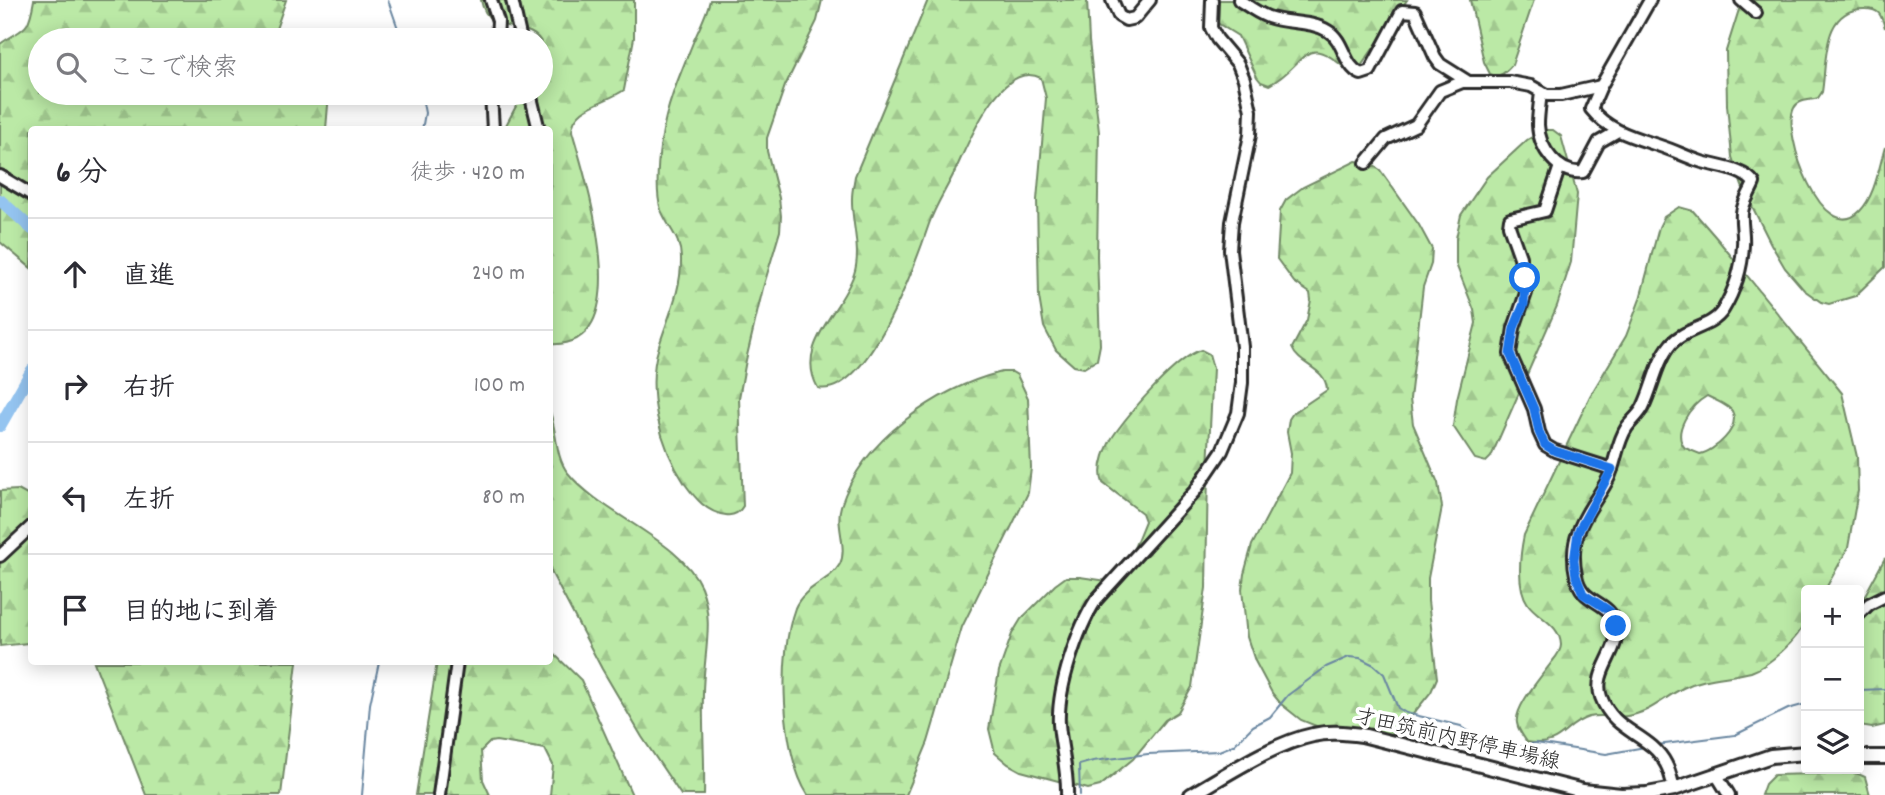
<!DOCTYPE html>
<html lang="ja">
<meta charset="utf-8">
<style>
:root{--surface:#fff;--page:#f2f2f3;--text:#2b2b33;--muted:#7c7c81;--line:#e1e1e2}
body{margin:0;font-family:Dekko,"Klee One",sans-serif;background:var(--page);color:var(--text)}
.controls{position:absolute;right:21px;bottom:21px;display:grid;overflow:hidden;border-radius:7px;box-shadow:0 4px 18px #0003}
.controls button{width:63px;height:63px;display:grid;place-items:center;padding:0;border:0;border-bottom:2px solid var(--line);background:var(--surface);color:var(--text);font:35px sans-serif}
.stop{position:absolute;width:21px;height:21px;margin:-16px;border:5px solid #1a73e8;border-radius:50%;background:#fff}
.stop.end{background:#1a73e8;border-color:#fff;box-shadow:0 2px 7px #0008}
.list{margin:0;padding:0;list-style:none}
h2{display:flex;justify-content:space-between;align-items:center;height:91px;margin:0;padding:0 28px;font-size:30px}
h2 small{font-size:23px;font-weight:400;color:var(--muted)}
.list li{display:grid;grid-template-columns:46px 1fr auto;gap:21px;align-items:center;box-sizing:border-box;height:112px;padding:0 28px;border-top:2px solid var(--line)}
.list b{display:block;font-size:26px;white-space:nowrap}
.list em{font-size:23px;font-style:normal;color:var(--muted)}
.icon{flex:none;width:38px;height:38px;fill:none;stroke:currentColor;stroke-width:2;stroke-linecap:round;stroke-linejoin:round}
.map{position:relative;flex:none;width:1885px;height:795px;overflow:hidden}
.search{position:absolute;background:var(--surface);box-shadow:0 4px 18px #0003;left:28px;top:28px;width:525px;height:77px;display:flex;align-items:center;gap:18px;box-sizing:border-box;padding:0 24px;border-radius:38px;color:var(--muted);font-size:26px}
.panel{position:absolute;background:var(--surface);box-shadow:0 4px 18px #0003;left:28px;top:126px;width:525px;height:539px;border-radius:7px}
.map>svg:first-child{display:block}
.forest{fill:url(#forest-firs);stroke:#738a68;stroke-width:2;fill-rule:evenodd}
.lines{fill:none;stroke-linecap:round;stroke-linejoin:round}
.stream{stroke:#6a87a1;stroke-width:2}
.river{stroke:#94c4f0;stroke-width:12}
.minor-casing{stroke:#2b2b2b;stroke-width:16}
.major-casing{stroke:#2b2b2b;stroke-width:18}
.minor{stroke:#fff;stroke-width:10}
.major{stroke:#fff;stroke-width:12}
.route{stroke:#1a73e8;stroke-width:9}
.labels{text-anchor:middle;dominant-baseline:central;stroke-width:7;stroke-linejoin:round;paint-order:stroke}
.street-label{font-size:21px;fill:#2b2b2b;stroke:#fff}
</style>
<div class="map">
<svg width="1885" height="795" viewBox="0 0 1885 795">
<defs>
<pattern id="forest-firs" width="22" height="20" patternUnits="userSpaceOnUse" patternTransform="scale(1.75)"><rect width="22" height="20" fill="#bbe9a6"/><path d="M5 1l3.5 6h-7zM16 11l3.5 6h-7z" fill="#a1c88f"/></pattern>
</defs>
<rect width="100%" height="100%" fill="#fff"/>
<filter id="ink" filterUnits="userSpaceOnUse"><feTurbulence type="fractalNoise" baseFrequency=".0143" numOctaves="2"/><feDisplacementMap in="SourceGraphic" scale="14" xChannelSelector="R" yChannelSelector="G"/><feConvolveMatrix kernelMatrix="1 2 1 2 8 2 1 2 1" color-interpolation-filters="sRGB"/></filter>
<g filter="url(#ink)">
<g class="forest">
<path d="M34,0H286L275,32L279,40H40V93H329L326,129L32,130L31,268L0,242V44C25,26 28,34 34,0Z"/>
<path d="M481,0H634V38L624,90C606,103 573,106 572,131C585,177 641,350 550,344V130L504,129L523,93H541L542,44C531,18 488,39 481,0Z"/>
<path d="M710,0H822L817,21L785,86L767,138V151L779,198L781,216L780,231L763,288L746,360L739,398L743,506C739,513 734,516 726,515C707,513 695,498 685,484C660,446 645,390 659,346C668,317 682,289 681,258C681,238 668,228 661,210C655,192 658,155 662,136C667,103 682,70 694,40C700,27 707,13 710,0Z"/>
<path d="M928,0H1087L1089,41L1099,132L1097,256L1100,345L1097,360L1084,368L1074,366L1056,350L1044,327L1039,297L1037,200L1046,98L1041,78C1001,58 968,144 955,171C947,188 935,206 929,224C917,260 868,398 818,388C794,346 841,312 854,274C862,250 851,222 852,198C852,191 854,183 855,176Z"/>
<path d="M1206,0H1407L1359,69L1349,72C1302,28 1307,66 1269,85L1261,82L1257,77L1238,36L1211,19Z"/>
<path d="M1470,0H1534L1512,65C1506,72 1500,78 1490,74L1484,62Z"/>
<path d="M1742,0H1885V28C1881,15 1880,9 1865,9C1821,8 1827,64 1822,92L1818,98C1810,101 1798,99 1794,108C1781,133 1823,249 1860,211C1875,196 1879,167 1885,147V267L1855,296L1829,304L1821,302L1804,290L1785,268L1771,244L1742,186L1732,157L1727,105L1726,51Z"/>
<path d="M1544,130H1553L1561,136L1577,194L1571,262L1557,306L1491,457L1486,462L1475,459L1453,426L1457,399L1476,323L1474,310L1456,264V238L1461,215L1487,177L1527,140Z"/>
<path d="M1356,161L1371,164L1380,170L1419,225L1432,249L1431,264L1423,287L1410,399L1413,424L1438,483L1442,507L1428,578V601L1437,678L1431,692L1401,729L1388,736L1326,730L1301,720L1281,704L1272,693L1255,661L1247,637L1242,589L1244,574L1252,545L1290,473L1291,453L1287,432L1289,419L1293,413L1327,390C1326,367 1299,366 1292,348L1307,320L1311,300L1310,293L1294,282L1277,259L1280,211L1286,200L1303,187Z"/>
<path d="M1679,207L1693,211L1719,241L1842,393L1857,457L1858,491L1848,548L1825,590H1806C1806,599 1809,614 1805,622C1798,639 1769,666 1751,672C1728,678 1705,677 1683,688C1663,698 1650,713 1627,716C1614,718 1601,714 1589,717C1562,725 1563,748 1527,742C1523,736 1518,730 1517,723C1514,707 1542,676 1551,663C1555,658 1561,652 1561,645C1560,624 1538,618 1528,604C1516,587 1520,554 1524,535L1590,396L1626,336L1640,299L1659,227L1664,217ZM1707,396C1713,399 1728,405 1732,411C1741,429 1714,451 1700,454L1685,448C1671,432 1691,405 1707,396Z"/>
<path d="M1201,350L1209,354L1213,368L1208,468L1206,588L1192,687L1178,712L1165,720L1133,759L1100,786L1088,789L1021,771L1008,764L995,753L989,729L999,671L1012,634L1021,619L1055,585L1066,577H1080L1107,581L1128,563L1145,521L1142,513L1103,483C1097,468 1107,444 1116,432C1132,410 1177,357 1201,350Z"/>
<path d="M1002,372H1012L1017,375L1028,398L1031,468L1028,493L962,627L928,742L906,795H808C781,754 778,654 795,608C804,586 830,582 840,564C848,547 835,526 841,506C862,440 937,388 1002,372Z"/>
<path d="M550,412C557,431 555,457 568,473C601,514 682,541 701,587C715,621 703,658 703,693C702,727 705,761 704,795H681L642,737L602,669L550,570Z"/>
<path d="M18,490L31,497V640L28,643L0,646V491Z"/>
<path d="M1885,558V725L1872,728L1859,726V606Z"/>
<path d="M550,650L581,680L632,795H550L553,765L545,749L496,741L490,742L481,751L483,780L490,795H416L437,662H550Z"/>
<path d="M94,662H297L281,795H146Z"/>
<path d="M1856,773L1865,777L1870,795H1761L1765,784L1774,775Z"/>
</g>
<g class="lines">
<g class="stream">
<path d="M388,0L402,40"/>
<path d="M421,93L425,113L422,130"/>
<path d="M1859,690L1885,689"/>
<path d="M1657,745L1735,735L1788,709L1806,704"/>
<path d="M362,795L370,704L379,662"/>
<path d="M1080,795L1079,765L1093,761L1148,754L1219,751L1234,745L1253,726L1270,717L1288,695L1326,667L1349,657L1360,658L1374,665L1384,674L1398,708L1406,713L1461,726L1487,746L1507,749L1536,743L1606,754L1645,747"/>
</g>
<g class="river">
<path d="M0,200L32,229"/>
<path d="M0,426L32,370"/>
</g>
<g class="minor-casing">
<g id="minor">
<path d="M491,0L498,21L497,40"/>
<path d="M512,0L521,40"/>
<path d="M1112,0L1119,16L1126,20L1135,18L1150,0"/>
<path d="M1239,0C1248,6 1257,13 1268,17C1287,24 1310,20 1328,31C1345,41 1343,66 1361,74L1370,71L1402,11L1415,12L1435,57L1440,64L1467,81"/>
<path d="M1650,0L1601,86L1591,109C1609,132 1637,138 1663,147C1675,151 1687,157 1699,161C1716,167 1743,168 1754,183C1750,193 1743,202 1742,213C1741,223 1744,234 1743,245C1742,268 1735,290 1723,310C1712,328 1685,328 1671,344C1656,362 1653,387 1643,407C1639,415 1632,420 1627,427C1617,442 1616,461 1609,477C1600,496 1584,513 1578,533C1573,545 1573,562 1576,575C1581,606 1610,598 1616,626C1621,651 1592,671 1601,697C1614,733 1650,733 1666,764C1670,771 1672,781 1674,789"/>
<path d="M1741,0L1756,13"/>
<path d="M1541,92C1540,103 1538,114 1538,125C1539,148 1558,175 1583,172L1599,142L1618,131"/>
<path d="M491,93L493,130"/>
<path d="M530,93L539,130"/>
<path d="M1366,163L1386,139L1416,125L1440,91L1462,82H1510L1531,86L1547,95H1561L1601,86"/>
<path d="M1560,166L1545,211L1510,219L1509,226L1520,257L1526,293L1514,328L1510,354L1534,409L1539,432L1545,445L1555,451L1612,469"/>
<path d="M0,176L32,195"/>
<path d="M0,556L32,526"/>
<path d="M1859,614L1869,604L1885,596"/>
<path d="M1716,774L1729,795"/>
<path d="M439,795L457,662"/>
<path d="M1067,795C1068,771 1061,749 1059,724C1057,689 1077,629 1096,600L1195,491L1222,451L1238,413L1242,383V347L1230,250L1232,222L1250,135L1251,111L1244,79L1238,64L1217,39L1211,28L1212,0"/>
</g>
</g>
<g class="major-casing">
<g id="major">
<path d="M1859,757H1885"/>
<path d="M1191,795C1226,775 1274,743 1313,735C1329,731 1346,733 1362,735L1583,791L1621,795L1647,794L1674,789L1771,756L1806,753"/>
</g>
</g>
<use href="#minor" class="minor"/>
<use href="#major" class="major"/>
</g>
</g>
<g class="lines" filter="url(#ink)">
<path class="route" d="M1525,278L1524,304L1514,328L1510,354L1534,409L1539,432L1545,445L1555,451L1612,469L1578,532L1574,561L1576,576L1583,594L1610,611L1616,626"/>
</g>
<g class="labels">
<g class="street-label">
<text transform="translate(1457 741) rotate(13)">才田筑前内野停車場線</text>
</g>
</g>
</svg>
<div class="controls">
<button>+</button>
<button>−</button>
<button><svg class="icon" aria-label="layers" viewBox="0 0 24 24"><path d="M12 4l9 5-9 5-9-5zM3 14l9 5 9-5"/></svg></button>
</div>
<div class="stop" style="left:1525px;top:278px"></div>
<div class="stop end" style="left:1616px;top:626px"></div>
<div class="search"><svg class="icon" aria-label="search" viewBox="0 0 24 24"><circle cx="10" cy="10" r="6"/><path d="M15 15l6 6"/></svg>ここで検索</div>
<section class="panel">
<h2>6 分<small>徒歩 · 420 m</small></h2>
<ul class="list">
<li><svg class="icon" aria-label="ahead" viewBox="0 0 24 24"><path d="M12 20V5M6 11l6-6 6 6"/></svg><div><b>直進</b></div><em>240 m</em></li>
<li><svg class="icon" aria-label="right" viewBox="0 0 24 24"><path d="M7 20v-9h11M14 6l5 5-5 5"/></svg><div><b>右折</b></div><em>100 m</em></li>
<li><svg class="icon" aria-label="left" viewBox="0 0 24 24"><path d="M17 20v-9H6M10 6l-5 5 5 5"/></svg><div><b>左折</b></div><em>80 m</em></li>
<li><svg class="icon" aria-label="arrive" viewBox="0 0 24 24"><path d="M6 21V4h12l-3 4 3 4H6"/></svg><div><b>目的地に到着</b></div></li>
</ul>
</section>
</div>
